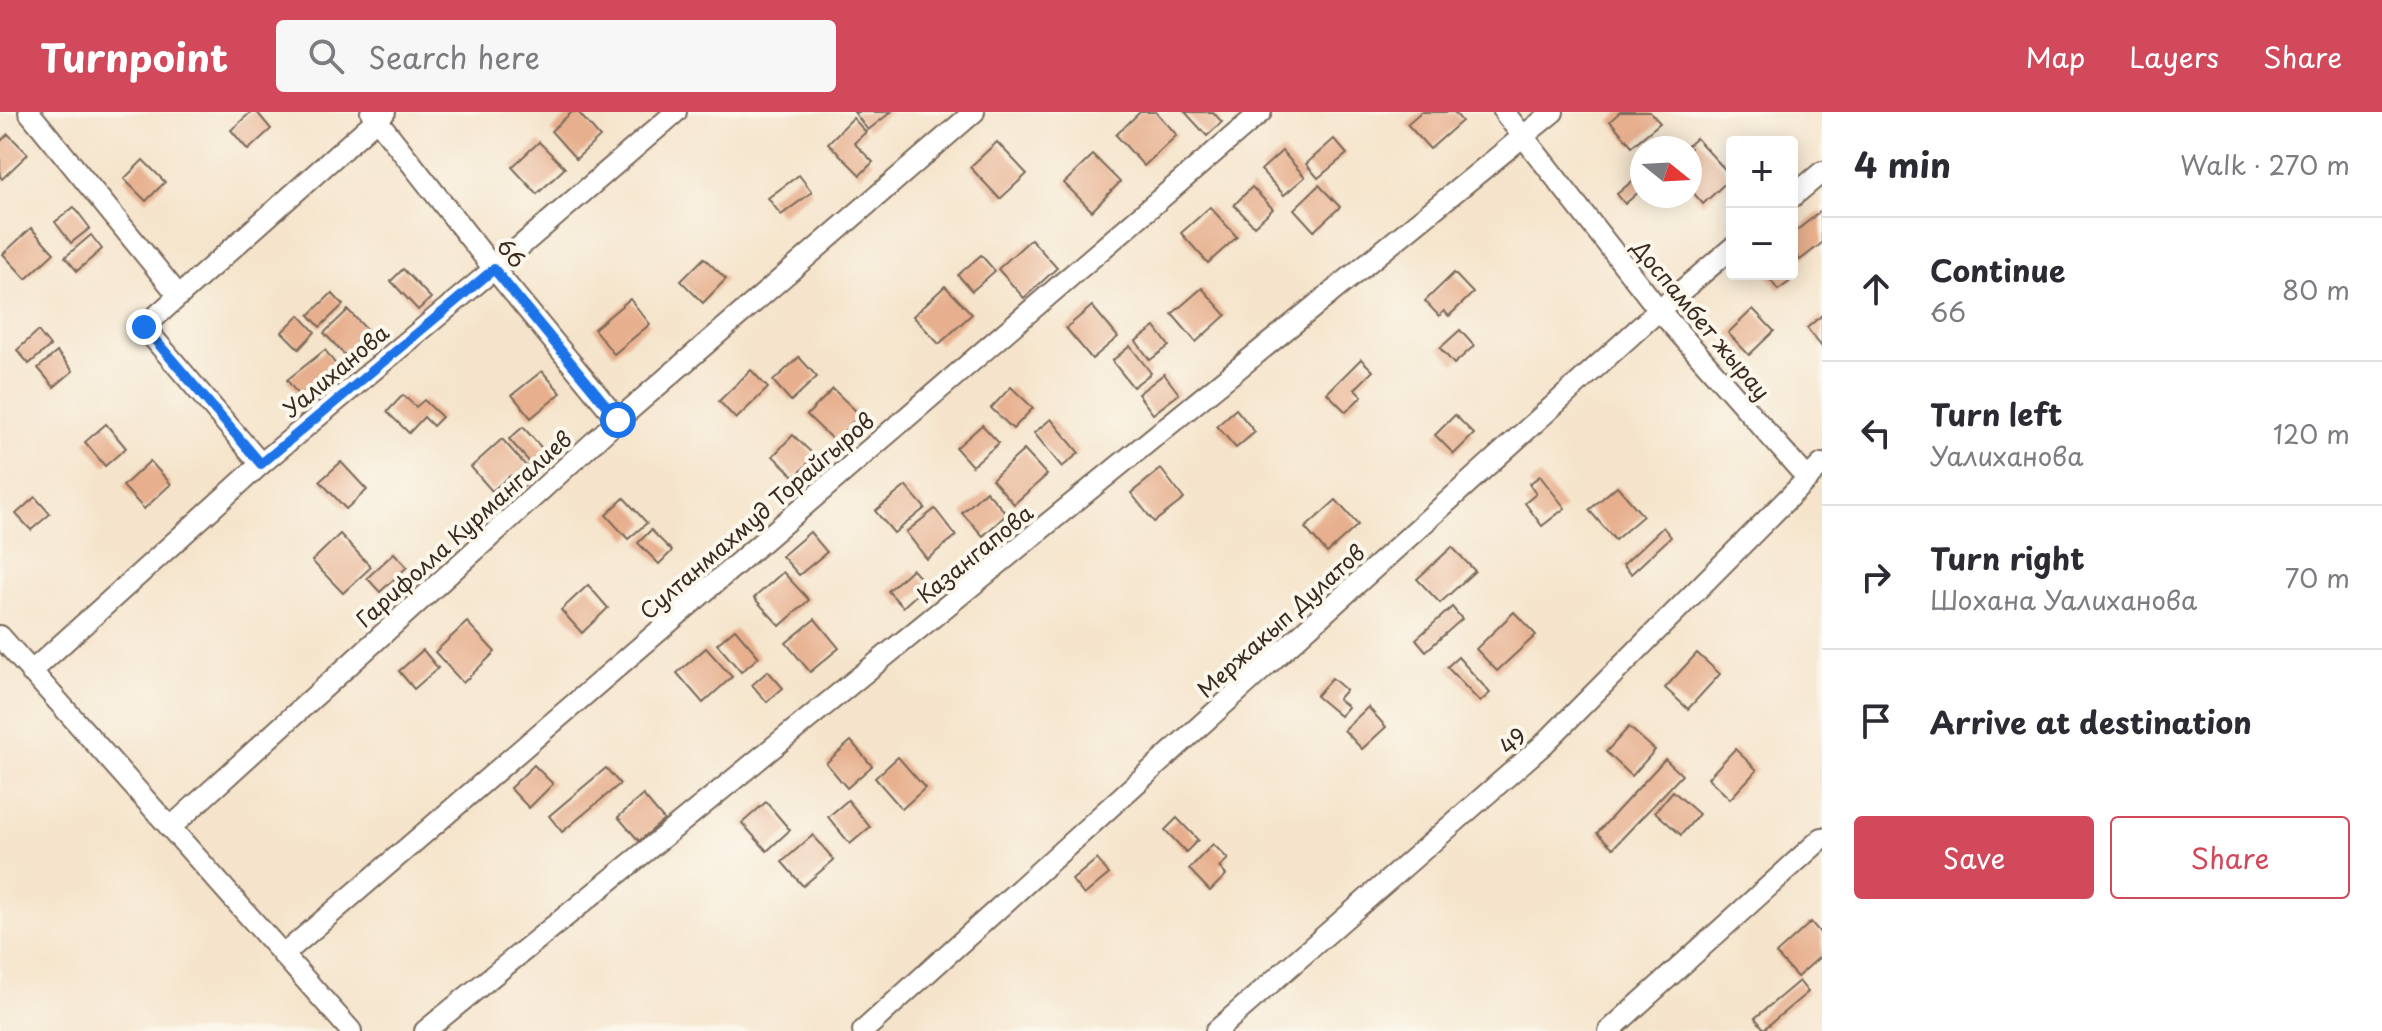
<!DOCTYPE html>
<meta charset="utf-8">
<style>
:root{--surface:#fff;--page:#f7f7f7;--text:#2b2b33;--muted:#7c7c81;--line:#e1e1e2;--accent:#d1495b}
body{margin:0;font-family:"Playpen Sans",sans-serif;background:var(--page);color:var(--text)}
.controls{position:absolute;right:24px;top:24px;display:grid;overflow:hidden;border-radius:8px;box-shadow:0 4px 20px #0003}
.controls button{width:72px;height:72px;display:grid;place-items:center;padding:0;border:0;border-bottom:2px solid var(--line);background:var(--surface);color:var(--text);font:40px sans-serif}
.compass{position:absolute;left:1630px;top:24px;width:72px;height:72px;border-radius:50%;background:var(--surface);box-shadow:0 4px 20px #0003;rotate:108deg}
.stop{position:absolute;width:24px;height:24px;margin:-18px;border:6px solid #1a73e8;border-radius:50%;background:#fff}
.stop.end{background:#1a73e8;border-color:#fff;box-shadow:0 2px 8px #0008}
.list{margin:0;padding:0;list-style:none}
h2{display:flex;justify-content:space-between;align-items:center;height:104px;margin:0;padding:0 32px;font-size:34px}
h2 small{font-size:26px;font-weight:400;color:var(--muted)}
.list li{display:grid;grid-template-columns:52px 1fr auto;gap:24px;align-items:center;box-sizing:border-box;height:144px;padding:0 32px;border-top:2px solid var(--line)}
.list b{display:block;font-size:30px;white-space:nowrap}
.list p{margin:0;font-size:26px;white-space:nowrap;color:var(--muted)}
.list em{font-size:26px;font-style:normal;color:var(--muted)}
.actions{display:flex;gap:16px;padding:24px 32px}
.actions a{flex:1;padding:18px 0;border:2px solid var(--accent);border-radius:8px;text-align:center;font-size:28px;color:var(--accent)}
.actions .main{background:var(--accent);color:#fff}
.icon{flex:none;width:44px;height:44px;fill:none;stroke:currentColor;stroke-width:2;stroke-linecap:round;stroke-linejoin:round}
.map{position:relative;flex:none;width:1822px;height:919px;overflow:hidden}
header{display:flex;align-items:center;gap:48px;box-sizing:border-box;height:112px;padding:0 40px;background:var(--accent);color:#fff}
header strong{font-size:38px}
nav{display:flex;gap:44px;margin-inline-start:auto;font-size:28px}
.search{width:560px;height:72px;background:var(--page);display:flex;align-items:center;gap:20px;box-sizing:border-box;padding:0 28px;border-radius:8px;color:var(--muted);font-size:30px}
main{display:flex}
aside{flex:1;background:var(--surface)}
.map>svg:first-child{display:block}
.building{fill:#e7af8d}
.lines{fill:none;stroke-linecap:round;stroke-linejoin:round}
.street-casing{stroke:#7c6b5b;stroke-width:24}
.street{stroke:#fff;stroke-width:20}
.route{stroke:#1a73e8;stroke-width:10}
.labels{text-anchor:middle;dominant-baseline:central;stroke-width:8;stroke-linejoin:round;paint-order:stroke}
.street-label{font-size:22px;fill:#3b2a1e;stroke:#fbf7ec}
</style>
<header>
<strong>Turnpoint</strong>
<div class="search"><svg class="icon" aria-label="search" viewBox="0 0 24 24"><circle cx="10" cy="10" r="6"/><path d="M15 15l6 6"/></svg>Search here</div>
<nav><a>Map</a><a>Layers</a><a>Share</a></nav>
</header>
<main>
<div class="map">
<svg width="1822" height="919" viewBox="0 0 1822 919">
<rect width="100%" height="100%" fill="#fbf7ec"/>
<filter id="ink" filterUnits="userSpaceOnUse"><feTurbulence type="fractalNoise" baseFrequency=".0125" numOctaves="2"/><feDisplacementMap in="SourceGraphic" scale="16" xChannelSelector="R" yChannelSelector="G"/><feConvolveMatrix kernelMatrix="1 2 1 2 8 2 1 2 1" color-interpolation-filters="sRGB"/></filter>
<filter id="wash" filterUnits="userSpaceOnUse"><feTurbulence type="fractalNoise" baseFrequency=".006" numOctaves="4" result="noise"/><feDisplacementMap in="SourceGraphic" scale="32" xChannelSelector="R" yChannelSelector="G"/><feGaussianBlur stdDeviation="1.8" result="paint"/><feColorMatrix in="noise" values="0 0 0 0 0 0 0 0 0 0 0 0 0 0 0 0 0 1.4 0 .05"/><feComposite in="paint" operator="in"/></filter>
<g filter="url(#wash)">
<rect width="100%" height="100%" fill="#f5e4cb"/>
<g id="blocks">
<g class="building">
<path d="M251,0H257L271,17L248,38L231,18Z"/>
<path d="M572,0H578L600,25L576,47L551,19Z"/>
<path d="M854,0H891L868,18Z"/>
<path d="M1140,0H1156L1177,23L1144,54L1116,23Z"/>
<path d="M1185,0H1213L1222,10L1207,24Z"/>
<path d="M1421,0H1454L1462,9L1430,37L1407,12Z"/>
<path d="M1620,0H1650L1660,11L1632,34L1610,9Z"/>
<path d="M853,6L866,20L854,31L873,50L860,63L828,31Z"/>
<path d="M8,22L28,42L2,67L0,64V30Z"/>
<path d="M1696,26L1732,65L1703,92L1690,77V36H1685Z"/>
<path d="M1334,27L1347,42L1318,66L1306,52Z"/>
<path d="M539,30L565,56L537,82L512,55Z"/>
<path d="M997,30L1027,62L1000,87L970,55Z"/>
<path d="M1282,39L1305,65L1284,83L1261,58Z"/>
<path d="M1093,43L1120,70L1092,99L1064,71Z"/>
<path d="M143,48L165,70L146,89L124,67Z"/>
<path d="M799,63L812,80L781,103L768,86Z"/>
<path d="M1637,65L1642,70V77L1625,92L1617,82Z"/>
<path d="M1319,73L1340,95L1314,119L1294,97Z"/>
<path d="M1252,75L1273,97L1254,114L1234,93Z"/>
<path d="M74,95L90,116L71,131L55,110Z"/>
<path d="M1210,95L1237,125L1208,151L1181,121Z"/>
<path d="M1821,99L1822,131L1800,148L1792,137V122Z"/>
<path d="M31,116L54,141L26,167L3,142Z"/>
<path d="M91,123L102,137L77,159L65,145Z"/>
<path d="M1031,127L1057,156L1024,186L998,157Z"/>
<path d="M981,143L995,159L972,179L958,163Z"/>
<path d="M704,146L726,167L703,191L681,169Z"/>
<path d="M403,157L431,186L418,198L391,169Z"/>
<path d="M1454,161L1473,181L1449,204L1444,199L1439,204L1425,189Z"/>
<path d="M1766,162H1794L1796,165L1778,178Z"/>
<path d="M945,174L972,202L939,232L913,204Z"/>
<path d="M1202,176L1226,203L1196,230L1172,202Z"/>
<path d="M332,181L343,193L320,215L309,203Z"/>
<path d="M630,187L650,212L614,242L594,217Z"/>
<path d="M1092,194L1118,225L1092,247L1066,216Z"/>
<path d="M1753,197L1774,219L1749,243L1728,221Z"/>
<path d="M348,198L370,221L346,244L324,221Z"/>
<path d="M299,203L315,220L299,237L282,220Z"/>
<path d="M1822,203V235L1807,216Z"/>
<path d="M1155,215L1169,234L1150,248L1136,229Z"/>
<path d="M1460,218L1474,234L1454,252L1440,236Z"/>
<path d="M38,219L50,234L29,252L17,238Z"/>
<path d="M1130,234L1151,261L1133,275L1112,249Z"/>
<path d="M325,238L343,262L305,292L287,268Z"/>
<path d="M57,240L73,259L54,275L38,256Z"/>
<path d="M799,245L817,265L791,289L773,269Z"/>
<path d="M1361,247L1373,259L1355,277L1362,284L1346,300L1327,281Z"/>
<path d="M751,258L768,276L736,307L719,289Z"/>
<path d="M542,259L561,281L531,306L512,283Z"/>
<path d="M1164,262L1179,282L1153,302L1138,282Z"/>
<path d="M1011,275L1033,296L1013,317L991,296Z"/>
<path d="M833,277L860,303L834,329L807,303Z"/>
<path d="M403,283L416,295L424,288L442,305L433,314L424,305L409,321L387,300Z"/>
<path d="M1236,297L1255,320L1236,336L1217,314Z"/>
<path d="M1455,303L1474,322L1454,342L1435,323Z"/>
<path d="M1051,307L1079,341L1062,355L1034,321Z"/>
<path d="M106,312L126,336L105,354L85,330Z"/>
<path d="M982,313L999,331L972,354L956,336Z"/>
<path d="M523,315L548,343L534,355L509,327Z"/>
<path d="M793,323L815,344L795,365L773,344Z"/>
<path d="M502,327L535,364L521,377L510,364L492,379L471,355Z"/>
<path d="M1024,338L1047,363L1014,392L992,367Z"/>
<path d="M150,349L171,372L144,397L123,374Z"/>
<path d="M341,350L367,378L346,397L320,369Z"/>
<path d="M1161,357L1184,387L1154,410L1131,381Z"/>
<path d="M1540,364L1565,396L1542,414L1525,391L1536,382L1529,372Z"/>
<path d="M906,374L925,396L894,421L875,399Z"/>
<path d="M1617,374L1643,404L1615,428L1589,398Z"/>
<path d="M986,379L1007,402L983,424L962,401Z"/>
<path d="M35,385L50,402L31,418L16,402Z"/>
<path d="M624,386L647,411L628,427L606,403Z"/>
<path d="M1336,388L1358,413L1327,441L1305,416Z"/>
<path d="M935,397L956,424L927,447L906,420Z"/>
<path d="M1663,415L1671,425L1631,462L1623,453Z"/>
<path d="M651,418L672,439L659,452L638,431Z"/>
<path d="M810,420L827,440L799,463L782,444Z"/>
<path d="M340,422L371,455L343,481L312,449Z"/>
<path d="M1452,435L1475,459L1440,491L1417,467Z"/>
<path d="M394,441L407,455L380,480L367,466Z"/>
<path d="M912,457L927,473L903,495L888,479Z"/>
<path d="M783,460L809,488L780,514L754,486Z"/>
<path d="M588,473L608,496L582,521L561,498Z"/>
<path d="M1452,495L1462,507L1426,539L1416,527Z"/>
<path d="M1514,500L1536,523L1497,559L1476,537Z"/>
<path d="M815,507L839,536L810,560L786,531Z"/>
<path d="M467,510L495,540L463,571L435,540Z"/>
<path d="M735,517L759,545L741,560L717,532Z"/>
<path d="M706,536L732,565L703,591L677,561Z"/>
<path d="M423,538L438,556L414,577L399,559Z"/>
<path d="M1697,541L1720,562L1688,597L1665,576Z"/>
<path d="M1458,545L1490,581L1480,590L1447,555Z"/>
<path d="M768,559L783,576L767,590L752,573Z"/>
<path d="M1332,566L1346,578L1338,587L1348,595L1340,604L1316,584Z"/>
<path d="M1368,595L1386,615L1362,637L1344,618Z"/>
<path d="M1629,615L1655,638L1632,664L1606,640Z"/>
<path d="M851,629L872,654L847,676L826,651Z"/>
<path d="M1735,637L1757,658L1730,687L1708,666Z"/>
<path d="M898,645L925,676L902,697L875,666Z"/>
<path d="M1665,647L1682,663L1613,736L1597,721Z"/>
<path d="M534,653L553,672L529,696L510,676Z"/>
<path d="M606,656L620,672L562,720L549,704Z"/>
<path d="M1673,679L1699,702L1681,723L1655,700Z"/>
<path d="M643,683L664,708L639,729L618,705Z"/>
<path d="M848,688L870,715L850,732L828,705Z"/>
<path d="M766,690L790,718L767,739L742,711Z"/>
<path d="M1177,706L1198,728L1186,740L1165,718Z"/>
<path d="M813,723L834,748L803,774L782,750Z"/>
<path d="M1213,732L1228,747L1219,755L1226,763L1210,779L1189,757Z"/>
<path d="M1097,747L1109,762L1084,783L1072,768Z"/>
<path d="M1811,810L1822,823V843L1797,865L1776,842Z"/>
<path d="M1799,869L1808,880L1764,917L1755,906Z"/>
</g>
</g>
</g>
<g filter="url(#ink)">
<use href="#blocks" fill-opacity="0" stroke="#7c6b5b" stroke-width="2"/>
<g class="lines">
<g class="street-casing">
<g id="street">
<path d="M29,0L179,184"/>
<path d="M371,0L494,157L618,308"/>
<path d="M1504,0L1659,198L1808,367"/>
<path d="M1792,85L1822,60"/>
<path d="M261,352L144,215L385,0"/>
<path d="M0,524L351,919"/>
<path d="M31,560L261,352L494,157L676,0"/>
<path d="M170,716L618,308L974,0"/>
<path d="M283,843L1261,0"/>
<path d="M425,919L1553,0"/>
<path d="M863,919L1659,198L1732,136"/>
<path d="M1216,919L1544,632L1822,352"/>
<path d="M1609,919L1822,726"/>
</g>
</g>
<use href="#street" class="street"/>
</g>
</g>
<g class="lines" filter="url(#ink)">
<path class="route" d="M144,215L261,352L494,157L618,308"/>
</g>
<g class="labels">
<g class="street-label">
<text transform="translate(512 140) rotate(51)">66</text>
<text transform="translate(1702 207) rotate(50)">Доспамбет жырау</text>
<text transform="translate(335 258) rotate(-40)">Уалиханова</text>
<text transform="translate(756 403) rotate(-41)">Султанмахмуд Торайгыров</text>
<text transform="translate(463 416) rotate(-42)">Гарифолла Курмангалиев</text>
<text transform="translate(974 441) rotate(-39)">Казангапова</text>
<text transform="translate(1280 508) rotate(-42)">Мержакып Дулатов</text>
<text transform="translate(1512 628) rotate(-42)">49</text>
</g>
</g>
</svg>
<div class="controls">
<button>+</button>
<button>−</button>
</div>
<svg class="compass" viewBox="-18 -18 36 36"><path d="M0-13l5 13h-10z" fill="#e53935"/><path d="M0 13l5-13h-10z" fill="#7c7c81"/></svg>
<div class="stop" style="left:618px;top:308px"></div>
<div class="stop end" style="left:144px;top:215px"></div>
</div>
<aside>
<h2>4 min<small>Walk · 270 m</small></h2>
<ul class="list">
<li><svg class="icon" aria-label="ahead" viewBox="0 0 24 24"><path d="M12 20V5M6 11l6-6 6 6"/></svg><div><b>Continue</b><p>66</p></div><em>80 m</em></li>
<li><svg class="icon" aria-label="left" viewBox="0 0 24 24"><path d="M17 20v-9H6M10 6l-5 5 5 5"/></svg><div><b>Turn left</b><p>Уалиханова</p></div><em>120 m</em></li>
<li><svg class="icon" aria-label="right" viewBox="0 0 24 24"><path d="M7 20v-9h11M14 6l5 5-5 5"/></svg><div><b>Turn right</b><p>Шохана Уалиханова</p></div><em>70 m</em></li>
<li><svg class="icon" aria-label="arrive" viewBox="0 0 24 24"><path d="M6 21V4h12l-3 4 3 4H6"/></svg><div><b>Arrive at destination</b></div></li>
</ul>
<div class="actions"><a class="main">Save</a><a>Share</a></div>
</aside>
</main>
